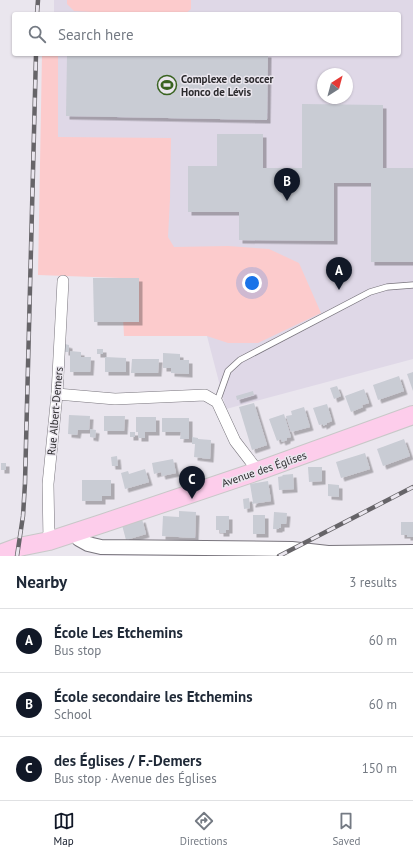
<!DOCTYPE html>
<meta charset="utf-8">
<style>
:root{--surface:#fff;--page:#f2f2f3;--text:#1f2937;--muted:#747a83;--line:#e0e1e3;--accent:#111827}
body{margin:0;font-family:"PT Sans",sans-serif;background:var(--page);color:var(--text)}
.compass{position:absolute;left:317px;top:68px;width:36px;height:36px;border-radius:50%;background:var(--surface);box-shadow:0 1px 3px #0004;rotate:36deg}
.you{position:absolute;left:252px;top:283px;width:14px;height:14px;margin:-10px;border:3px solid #fff;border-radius:50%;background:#1a73e8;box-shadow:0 0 0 6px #1a73e833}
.badge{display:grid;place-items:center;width:26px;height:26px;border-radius:50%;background:var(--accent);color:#fff;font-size:13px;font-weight:700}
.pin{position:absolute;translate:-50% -33px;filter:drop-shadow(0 1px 2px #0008)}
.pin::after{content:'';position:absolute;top:21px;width:14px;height:12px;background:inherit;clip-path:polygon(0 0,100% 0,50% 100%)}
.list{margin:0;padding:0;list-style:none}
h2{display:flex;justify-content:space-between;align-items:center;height:52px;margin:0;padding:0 16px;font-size:17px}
h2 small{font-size:13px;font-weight:400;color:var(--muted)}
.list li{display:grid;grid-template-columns:26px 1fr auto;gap:12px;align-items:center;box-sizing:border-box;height:64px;padding:0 16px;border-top:1px solid var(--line)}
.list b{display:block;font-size:15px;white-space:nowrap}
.list p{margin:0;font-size:13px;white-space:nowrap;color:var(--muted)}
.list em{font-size:13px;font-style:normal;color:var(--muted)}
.icon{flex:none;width:22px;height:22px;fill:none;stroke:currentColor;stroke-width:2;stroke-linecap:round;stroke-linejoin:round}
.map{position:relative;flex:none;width:413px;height:556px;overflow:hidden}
.search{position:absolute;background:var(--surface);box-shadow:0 1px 3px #0004;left:12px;right:12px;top:12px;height:44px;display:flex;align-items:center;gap:10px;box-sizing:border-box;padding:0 14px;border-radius:4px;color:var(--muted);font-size:15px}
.sheet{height:244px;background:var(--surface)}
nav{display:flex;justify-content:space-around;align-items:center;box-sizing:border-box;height:56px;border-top:1px solid var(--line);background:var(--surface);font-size:11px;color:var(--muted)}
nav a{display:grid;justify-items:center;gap:2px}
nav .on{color:var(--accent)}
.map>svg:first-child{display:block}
.built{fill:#dfd8e7;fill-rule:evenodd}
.green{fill:#fccbcc}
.building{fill:#c9ccd4;filter:url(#shadow)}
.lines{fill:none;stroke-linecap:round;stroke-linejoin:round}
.service-casing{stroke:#79757d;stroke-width:7}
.minor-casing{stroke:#79757d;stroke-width:12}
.tertiary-casing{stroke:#79757d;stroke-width:16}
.primary-casing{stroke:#c8c8c8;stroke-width:20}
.service{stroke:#fff;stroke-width:5.5}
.minor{stroke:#fff;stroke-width:11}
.tertiary{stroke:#fff;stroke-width:14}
.primary{stroke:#fdcdeb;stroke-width:18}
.rail-casing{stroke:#666468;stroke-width:4.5}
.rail{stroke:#eae6ee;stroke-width:3;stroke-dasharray:9;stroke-linecap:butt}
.labels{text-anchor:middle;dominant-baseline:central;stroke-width:3;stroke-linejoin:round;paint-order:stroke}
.poi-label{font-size:11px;font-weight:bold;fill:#2b2a2d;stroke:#eae6ee;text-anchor:start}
.street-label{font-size:11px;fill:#2b2a2d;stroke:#eae6ee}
</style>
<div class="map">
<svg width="413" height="556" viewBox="0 0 413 556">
<defs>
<filter id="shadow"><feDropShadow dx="3.5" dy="3.5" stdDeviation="0" flood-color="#0004"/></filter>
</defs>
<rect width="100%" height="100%" fill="#eae6ee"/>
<path class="built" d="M54,0H413V359L226,409L207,336L158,255L50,146L53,54H399V14H54ZM323,74H347V98H323Z"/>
<g class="green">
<path d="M67,0H191V9L185,14H131L74,11L67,4Z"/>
<path d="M42,54H58V137L171,138L170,199L168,237L174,247L228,246L269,249L299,263L321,313L258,343H228L207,336H124L121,278L38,275Z"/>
</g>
<g class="building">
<path d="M67,54H268L267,120L66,116Z"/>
<path d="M302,104L383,105V168H413V262H371V183H334V241L239,240V212H188V166H217V134H263V168H302Z"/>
<path d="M93,278H139V322H94Z"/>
<path d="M65,344L69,345V352H65Z"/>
<rect x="97" y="349" width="6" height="5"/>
<path d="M70,351L81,352V357H91L90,372H70Z"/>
<path d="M163,353L180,354V360H189V374L171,373V368H163Z"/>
<path d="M105,357L126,358V372H105Z"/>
<path d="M132,359H159L158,373H131Z"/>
<path d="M413,372V391L407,374Z"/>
<path d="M399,376L404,391L378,400L373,385Z"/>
<path d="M337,386L341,396L334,399L330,388Z"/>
<path d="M364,389L369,403L362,405L363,407L351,412L345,396Z"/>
<path d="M253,391L254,395L237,400L236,396Z"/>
<path d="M254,403L267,445L252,450L239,407Z"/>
<path d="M327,404L332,421L327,423V424L323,426V424L319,425L313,408Z"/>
<path d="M304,407L310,427L291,432L286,416L292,415L291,411Z"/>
<path d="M284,414L291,437L287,438V440L282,442L281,439L277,441L269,419Z"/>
<path d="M69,415L90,416L89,430H78L77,435L68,434Z"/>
<path d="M104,416H125L124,431H104Z"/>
<path d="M136,417H156V432H145V438H138V432H136Z"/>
<path d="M162,418H189V439H180L181,432H162Z"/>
<path d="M90,429L96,430L95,438L90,437Z"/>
<rect x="130" y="432" width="5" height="5"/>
<path d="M192,437L198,438V439L211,440L210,459L194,457L195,444H192Z"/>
<path d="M404,439L410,456L383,466L377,449Z"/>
<path d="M365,453L370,469L341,478L336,462Z"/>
<path d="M117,456L118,466H112L111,457Z"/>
<path d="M173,459L176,473L162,476L161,472L154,474L152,463Z"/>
<rect x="1" y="463" width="5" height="7"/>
<path d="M308,467H322V481L309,482Z"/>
<path d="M145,469L149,482L125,489L121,473L128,471L129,474Z"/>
<path d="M293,474L294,489L279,490L278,477L283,476L282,475Z"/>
<path d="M82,480H111V496H102V501H82Z"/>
<path d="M268,481L271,501L252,504V502H253L250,484Z"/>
<path d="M328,484L339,485V497L328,496Z"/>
<path d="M249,498L250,508L244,509L243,499Z"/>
<path d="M179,511L196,512L195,538L162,536L163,516L179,517Z"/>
<path d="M274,512L287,513L286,524H281V528H279V529H273Z"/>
<rect x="253" y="515" width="12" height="19"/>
<path d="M216,516H229V530H226V533H220V530H216Z"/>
<path d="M142,519L146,534L126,540L122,525Z"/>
<path d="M401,522H413V537H407V535H401Z"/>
</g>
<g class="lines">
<g class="service-casing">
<path id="service" d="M217,402L228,371L240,360L370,292L387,287L413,285"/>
</g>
<g class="minor-casing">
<g id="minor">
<path d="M57,394L115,399L205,395L217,402L235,441L258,471"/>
<path d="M49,541L48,484L57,394L63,281"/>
</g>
</g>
<g class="tertiary-casing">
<path id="tertiary" d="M76,532L79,539L88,544L101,547L292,549L328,553L413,552"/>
</g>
<g class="primary-casing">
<path id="primary" d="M0,554L19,547L49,541L104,523L258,471L413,415"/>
</g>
<use href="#service" class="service"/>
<use href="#minor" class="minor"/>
<use href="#tertiary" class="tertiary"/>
<use href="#primary" class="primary"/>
<g class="rail-casing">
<g id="rail">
<path d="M37,14L38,0"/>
<path d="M17,556L23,516L25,483L36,54"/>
<path d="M279,556L413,487"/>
</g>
</g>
<use href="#rail" class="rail"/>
</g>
<defs>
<g id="stadium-ring" transform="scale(1)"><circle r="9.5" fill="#eae6ee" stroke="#396320" stroke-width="1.5"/><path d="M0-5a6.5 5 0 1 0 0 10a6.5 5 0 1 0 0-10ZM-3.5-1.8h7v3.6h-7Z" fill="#396320"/></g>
</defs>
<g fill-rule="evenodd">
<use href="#stadium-ring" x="167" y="85"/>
</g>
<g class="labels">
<g class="poi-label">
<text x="181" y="79">Complexe de soccer<tspan x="181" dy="13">Honco de Lévis</tspan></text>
</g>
<g class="street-label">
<text transform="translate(55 411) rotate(-85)">Rue Albert-Demers</text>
<text transform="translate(264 469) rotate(-19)">Avenue des Églises</text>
</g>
</g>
</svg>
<svg class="compass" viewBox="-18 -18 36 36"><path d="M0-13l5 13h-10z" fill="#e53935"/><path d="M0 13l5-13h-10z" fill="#747a83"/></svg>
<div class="you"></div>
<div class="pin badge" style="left:339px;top:290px">A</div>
<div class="pin badge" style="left:287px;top:201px">B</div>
<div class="pin badge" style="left:192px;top:499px">C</div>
<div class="search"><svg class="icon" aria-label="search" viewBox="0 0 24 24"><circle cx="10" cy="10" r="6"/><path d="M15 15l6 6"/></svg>Search here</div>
</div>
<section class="sheet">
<h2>Nearby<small>3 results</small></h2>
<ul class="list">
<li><span class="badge">A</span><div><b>École Les Etchemins</b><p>Bus stop</p></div><em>60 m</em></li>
<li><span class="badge">B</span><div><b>École secondaire les Etchemins</b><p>School</p></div><em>60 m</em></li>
<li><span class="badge">C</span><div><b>des Églises / F.-Demers</b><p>Bus stop · Avenue des Églises</p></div><em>150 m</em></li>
</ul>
</section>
<nav>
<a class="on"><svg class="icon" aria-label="map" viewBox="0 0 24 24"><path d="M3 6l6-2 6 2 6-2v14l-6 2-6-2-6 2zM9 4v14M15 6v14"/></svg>Map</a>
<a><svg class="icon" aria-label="directions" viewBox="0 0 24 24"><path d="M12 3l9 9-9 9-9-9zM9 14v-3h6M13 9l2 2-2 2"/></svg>Directions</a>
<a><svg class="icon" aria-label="saved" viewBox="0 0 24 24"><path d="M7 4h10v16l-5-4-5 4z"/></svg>Saved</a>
</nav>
